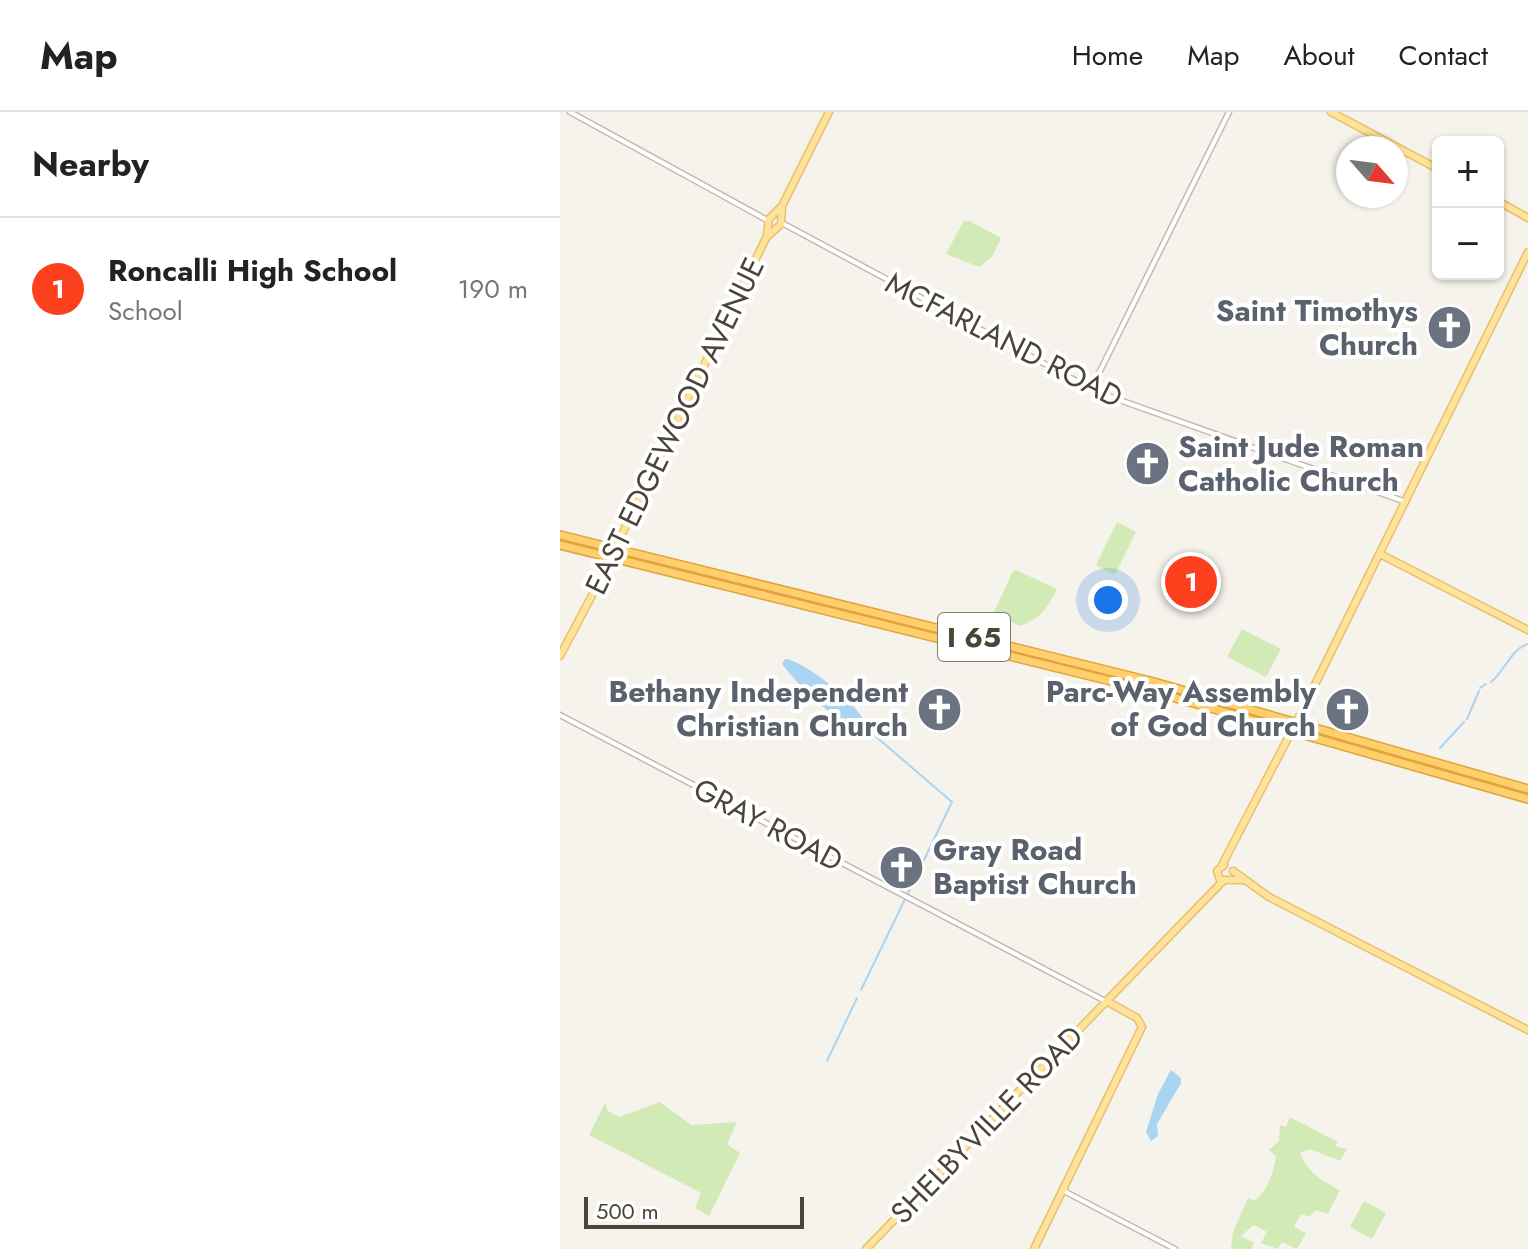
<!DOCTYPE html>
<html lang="en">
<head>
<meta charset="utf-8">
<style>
	body { margin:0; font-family:Jost,sans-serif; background:#f2f2f2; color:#222 }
	.controls { position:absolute; right:24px; top:24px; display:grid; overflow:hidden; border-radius:12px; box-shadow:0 2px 6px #0004 }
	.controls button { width:72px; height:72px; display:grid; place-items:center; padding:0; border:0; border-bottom:2px solid #e0e0e0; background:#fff; color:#222; font:40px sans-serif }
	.compass { position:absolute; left:776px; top:24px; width:72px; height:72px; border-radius:50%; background:#fff; box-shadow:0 2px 6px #0004; rotate:118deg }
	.scale { position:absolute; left:24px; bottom:20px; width:220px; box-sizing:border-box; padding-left:8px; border:4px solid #4b4439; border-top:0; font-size:22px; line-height:28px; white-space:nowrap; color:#4b4439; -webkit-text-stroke:6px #fff; paint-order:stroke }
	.you { position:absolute; left:548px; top:488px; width:28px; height:28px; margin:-20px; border:6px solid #fff; border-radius:50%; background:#1a73e8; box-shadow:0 0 0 12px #1a73e833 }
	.badge { display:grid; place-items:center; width:52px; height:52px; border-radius:50%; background:#fc3f1d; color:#fff; font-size:26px; font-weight:700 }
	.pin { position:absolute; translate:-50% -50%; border:4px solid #fff; box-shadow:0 2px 8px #0006 }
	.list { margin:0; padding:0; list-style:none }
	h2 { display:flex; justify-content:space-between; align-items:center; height:104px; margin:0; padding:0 32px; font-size:34px }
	h2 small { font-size:26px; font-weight:400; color:#767676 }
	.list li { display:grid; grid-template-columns:52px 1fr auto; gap:24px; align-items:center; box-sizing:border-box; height:144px; padding:0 32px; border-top:2px solid #e0e0e0 }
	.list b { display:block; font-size:30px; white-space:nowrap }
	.list p { margin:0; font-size:26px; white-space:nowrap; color:#767676 }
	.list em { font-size:26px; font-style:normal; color:#767676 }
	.map { position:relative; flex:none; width:968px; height:1137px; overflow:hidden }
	header { display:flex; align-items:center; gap:48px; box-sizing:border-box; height:112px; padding:0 40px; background:#fff; border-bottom:2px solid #e0e0e0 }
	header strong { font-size:38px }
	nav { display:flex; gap:44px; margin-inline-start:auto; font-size:28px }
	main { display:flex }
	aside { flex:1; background:#fff }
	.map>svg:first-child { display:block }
	.green { fill:#d2eab5 }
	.water { fill:#a9d4f2 }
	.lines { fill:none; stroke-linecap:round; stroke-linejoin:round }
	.stream { stroke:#a9d4f2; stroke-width:2 }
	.minor-casing { stroke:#c2bbae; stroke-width:7 }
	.major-casing { stroke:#e6c16a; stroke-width:9 }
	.highway-casing { stroke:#e0a43c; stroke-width:10 }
	.minor { stroke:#fff; stroke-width:4 }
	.major { stroke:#ffe39c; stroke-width:6 }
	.highway { stroke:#ffcf6e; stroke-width:7 }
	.major-bridge-casing { stroke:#e6c16a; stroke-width:9; stroke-linecap:butt }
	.major-bridge { stroke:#ffe39c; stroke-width:6 }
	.labels { text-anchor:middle; stroke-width:8; stroke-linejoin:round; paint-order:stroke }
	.shield { fill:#fff; stroke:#817c74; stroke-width:2 }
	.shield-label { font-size:28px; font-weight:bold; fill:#4b4439 }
	.worship-label { font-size:30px; font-weight:bold; fill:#5b616d; stroke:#fff; text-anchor:end }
	.street-label { font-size:30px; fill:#4b4439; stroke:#fff }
</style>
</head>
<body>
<header>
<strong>Map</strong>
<nav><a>Home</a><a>Map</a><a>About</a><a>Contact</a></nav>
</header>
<main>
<aside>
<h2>Nearby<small></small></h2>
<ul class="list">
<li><span class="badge">1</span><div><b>Roncalli High School</b><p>School</p></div><em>190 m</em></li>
</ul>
</aside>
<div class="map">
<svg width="968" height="1137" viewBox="0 0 968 1137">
	<rect width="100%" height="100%" fill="#f6f3ec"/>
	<path class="green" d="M409 109 441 126 432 145 419 155 386 142 403 110Z
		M557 410 576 420 555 463 536 453Z
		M456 458 497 477C487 496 481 507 459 514L434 500 453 459Z
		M682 517 721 537 706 565 667 545Z
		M100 990 131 1013 177 1010 167 1032 180 1041 149 1104 135 1096 141 1081 29 1023 45 991 48 999 59 1005Z
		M730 1005 778 1030 775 1034 787 1037 780 1049 750 1037 740 1041C749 1062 761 1068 780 1078L768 1102 755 1098 750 1105 741 1102 734 1115 746 1121 737 1137 722 1130 718 1137 701 1131 707 1120 694 1113 681 1124 694 1131 691 1137H671L673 1120 688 1086 694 1089C707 1081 714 1059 716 1044L709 1038 719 1029 720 1013 726 1015Z
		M804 1089 826 1101 812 1127 790 1115Z"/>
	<path class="water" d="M225 547C244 548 307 598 307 617L296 622C270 601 241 578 222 552Z
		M611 958 621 966V971L597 1012 598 1024 591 1029 586 1020 598 982Z"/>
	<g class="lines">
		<path class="stream" d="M931 570C945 559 951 537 968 532
			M920 576 926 572
			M907 607 919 579
			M880 636 904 610
			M301 878 392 690 307 617
			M267 949 297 886"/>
		<defs>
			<path id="minor" d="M10 0 207 108
				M222 111 537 280 846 390
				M531 277 669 0
				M0 603 547 890
				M504 1079 615 1137"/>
			<path id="major" d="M771 0 878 57
				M938 89 968 106
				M207 122 209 107 222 94 269 0
				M60 426 206 126 221 112 222 94
				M820 442 968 518
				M0 544 47 455
				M741 601 968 140
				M662 753 728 626
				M664 753 657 759 660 768H683
				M673 759 709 785 968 918
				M306 1137 663 769
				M474 1137 582 915 577 906 548 890"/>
			<path id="highway" d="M0 423 594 570 968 677
				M0 433 591 579 968 687"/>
		</defs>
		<use href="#minor" class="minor-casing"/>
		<use href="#major" class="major-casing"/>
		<use href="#highway" class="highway-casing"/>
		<use href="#minor" class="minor"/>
		<use href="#major" class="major"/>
		<use href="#highway" class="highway"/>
		<defs>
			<path id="major-bridge" d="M47 455 60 426
				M728 626 741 601"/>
		</defs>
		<use href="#major-bridge" class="major-bridge-casing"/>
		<use href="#major-bridge" class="major-bridge"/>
	</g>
	<defs>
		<symbol id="church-disc" viewBox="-11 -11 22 22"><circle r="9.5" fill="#6b7280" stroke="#fff"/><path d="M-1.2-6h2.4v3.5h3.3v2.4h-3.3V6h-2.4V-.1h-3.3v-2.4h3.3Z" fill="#fff"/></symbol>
	</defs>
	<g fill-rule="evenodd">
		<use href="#church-disc" x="864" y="190" width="51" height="51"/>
		<use href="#church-disc" x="562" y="326" width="51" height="51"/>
		<use href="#church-disc" x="354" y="572" width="51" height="51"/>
		<use href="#church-disc" x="762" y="572" width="51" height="51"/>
		<use href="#church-disc" x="316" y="730" width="51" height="51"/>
	</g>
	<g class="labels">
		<rect class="shield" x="378" y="501" width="72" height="48" rx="6"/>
		<g class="shield-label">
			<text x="414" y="535">I 65</text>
		</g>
		<g class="worship-label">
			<text x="858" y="209">Saint Timothys<tspan x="858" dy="34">Church</tspan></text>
			<text x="618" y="345" text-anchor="start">Saint Jude Roman<tspan x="618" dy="34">Catholic Church</tspan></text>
			<text x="348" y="590">Bethany Independent<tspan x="348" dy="34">Christian Church</tspan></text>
			<text x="756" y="590">Parc-Way Assembly<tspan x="756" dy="34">of God Church</tspan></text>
			<text x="373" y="748" text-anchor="start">Gray Road<tspan x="373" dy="34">Baptist Church</tspan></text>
		</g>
		<g class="street-label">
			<text transform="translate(444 228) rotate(27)" y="10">MCFARLAND ROAD</text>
			<text transform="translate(115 314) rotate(-64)" y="10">EAST EDGEWOOD AVENUE</text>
			<text transform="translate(208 713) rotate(28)" y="10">GRAY ROAD</text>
			<text transform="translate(427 1013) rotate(-46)" y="10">SHELBYVILLE ROAD</text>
		</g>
	</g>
</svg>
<div class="controls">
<button>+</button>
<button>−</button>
</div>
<svg class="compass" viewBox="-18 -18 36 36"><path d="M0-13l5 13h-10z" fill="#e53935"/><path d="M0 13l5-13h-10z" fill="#767676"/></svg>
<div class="scale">500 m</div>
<div class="you"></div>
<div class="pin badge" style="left:631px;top:470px">1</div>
</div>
</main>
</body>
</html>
